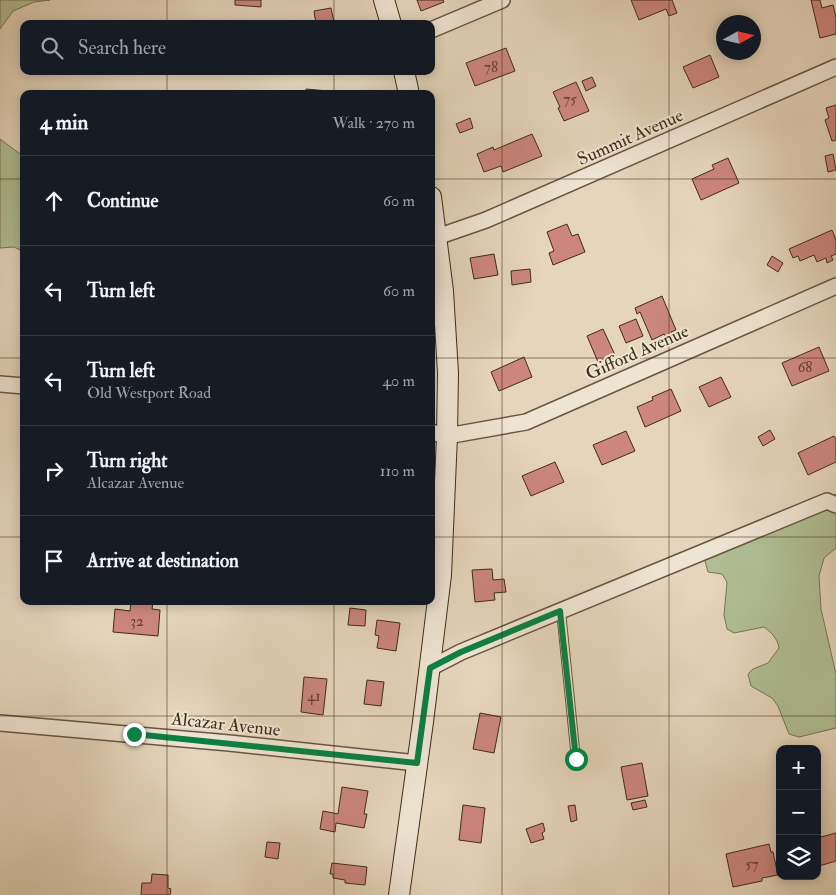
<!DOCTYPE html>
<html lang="en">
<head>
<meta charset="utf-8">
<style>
	body { margin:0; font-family:"IM FELL Double Pica",serif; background:#242831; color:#f1f3f6 }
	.controls { position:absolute; right:15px; bottom:15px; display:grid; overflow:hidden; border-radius:10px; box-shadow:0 2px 12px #0003 }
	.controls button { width:45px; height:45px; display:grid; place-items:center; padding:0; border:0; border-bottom:1px solid #363941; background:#171b24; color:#f1f3f6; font:25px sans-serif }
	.compass { position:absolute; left:716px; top:15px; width:45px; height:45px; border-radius:50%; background:#171b24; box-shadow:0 2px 12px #0003; rotate:82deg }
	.stop { position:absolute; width:15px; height:15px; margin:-11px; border:4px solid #0b8043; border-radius:50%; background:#fff }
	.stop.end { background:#0b8043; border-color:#fff; box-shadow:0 1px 5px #0008 }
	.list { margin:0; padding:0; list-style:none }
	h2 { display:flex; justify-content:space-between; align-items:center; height:65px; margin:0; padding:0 20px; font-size:21px }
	h2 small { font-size:16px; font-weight:400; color:#9ea1a6 }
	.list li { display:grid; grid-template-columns:32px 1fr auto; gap:15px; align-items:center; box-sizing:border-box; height:90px; padding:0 20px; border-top:1px solid #363941 }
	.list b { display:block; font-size:19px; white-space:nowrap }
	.list p { margin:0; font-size:16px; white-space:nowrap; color:#9ea1a6 }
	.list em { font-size:16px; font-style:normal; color:#9ea1a6 }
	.icon { flex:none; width:28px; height:28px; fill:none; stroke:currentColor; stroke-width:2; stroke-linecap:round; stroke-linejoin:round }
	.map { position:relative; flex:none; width:836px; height:895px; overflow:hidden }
	.search { position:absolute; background:#171b24; box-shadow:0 2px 12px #0003; left:20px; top:20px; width:415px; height:55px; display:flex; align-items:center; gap:12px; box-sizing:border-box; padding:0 18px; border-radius:10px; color:#9ea1a6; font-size:19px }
	.panel { position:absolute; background:#171b24; box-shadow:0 2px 12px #0003; left:20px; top:90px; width:415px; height:515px; border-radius:10px }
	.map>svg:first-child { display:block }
	.green { fill:#b0be93; stroke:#787554 }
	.building { fill:#cc867d; stroke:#3f2c16 }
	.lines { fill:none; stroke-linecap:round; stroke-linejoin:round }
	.lane-casing { stroke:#68563f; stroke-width:10 }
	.street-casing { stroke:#68563f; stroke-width:18 }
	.secondary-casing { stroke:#3f2c16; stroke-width:22 }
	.lane { stroke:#eee4d3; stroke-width:8 }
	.street { stroke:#eee4d3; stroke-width:15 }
	.secondary { stroke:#eee4d3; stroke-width:20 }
	.route { stroke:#0b8043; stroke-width:6 }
	.grid { fill:none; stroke:#3f2c16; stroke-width:1; stroke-opacity:0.55 }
	.labels { text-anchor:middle; stroke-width:4; stroke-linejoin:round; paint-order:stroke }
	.number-label { font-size:15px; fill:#624230 }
	.street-label { font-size:18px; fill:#3f2c16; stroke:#eee4d3 }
</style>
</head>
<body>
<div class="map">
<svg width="836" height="895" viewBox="0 0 836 895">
	<rect width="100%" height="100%" fill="#e5d5bb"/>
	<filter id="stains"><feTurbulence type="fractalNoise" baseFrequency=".004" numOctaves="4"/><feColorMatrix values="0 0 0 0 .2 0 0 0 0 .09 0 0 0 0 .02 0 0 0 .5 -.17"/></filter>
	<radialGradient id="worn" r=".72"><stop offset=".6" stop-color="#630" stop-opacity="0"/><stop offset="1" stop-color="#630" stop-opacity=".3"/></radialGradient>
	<path class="green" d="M0 0H50L34 2 13 11 0 29Z
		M0 139 24 157V261L20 250 14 247 0 248Z
		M836 494V548L824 558 819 576 821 609 836 674V728L799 737 789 734 778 706 772 698 751 686 748 674 753 669 768 663 779 648C778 639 771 632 764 627L734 633 727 629 724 615 727 582 722 574 708 572 705 561 731 537 761 520Z"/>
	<path class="building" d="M235 0H261V7L235 5Z
		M417 0H443L444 2 421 11Z
		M631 0H672L677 13 669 16 666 9 639 20Z
		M811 0H820L822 8 833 5 836 17V34L820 38Z
		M331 8 334 22 316 24 314 11Z
		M506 48 515 71 475 86 466 63Z
		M710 55 719 77 693 88 683 67Z
		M592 77 596 86 586 91 582 81Z
		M576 82 589 111 564 121 558 108 560 107 553 92Z
		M306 89 339 92V94H305Z
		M836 105V140L832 141 825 120 829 118 826 108Z
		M470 118 473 128 460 133 456 124Z
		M532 134 542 156 503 172 501 166 484 172 477 154 493 147 494 150Z
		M833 154 836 170 828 172 825 156Z
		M728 158 739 183 701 200 692 179 714 169 712 165Z
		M567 224 572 236 578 234 585 252 553 265 549 253 554 251 547 232Z
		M832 230 836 240V254L831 256 833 260 827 263 826 258 817 262 814 255 800 261 798 256 793 258 789 249Z
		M494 254 498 275 474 279 470 258Z
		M772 256 783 263 778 272 767 265Z
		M530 269 531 282 512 285 511 271Z
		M662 296 676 330 671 332 673 335 666 338 664 334 652 340 640 312 637 314 635 308Z
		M636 319 643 336 626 343 619 326Z
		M603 329 615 355 598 362 587 336Z
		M819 347 829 371 792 386 782 363Z
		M524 357 532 377 499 391 491 372Z
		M721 377 731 397 709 407 699 387Z
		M671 389 681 411 645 427 637 407 653 400 652 397Z
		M770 430 775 439 763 446 758 437Z
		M626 431 635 451 602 465 593 445Z
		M834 436 836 439V462L808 475 798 453Z
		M555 462 564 482 531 496 522 476Z
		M492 569 493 580 504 579 506 592 494 593 495 600 475 602 472 570Z
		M131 601H153L152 609 160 610 158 636 113 632 115 609 130 611Z
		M350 608 366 610 365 626 348 625Z
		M377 620 400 623 396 651 377 648 379 636 375 635Z
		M304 677 327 679 323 715 301 712Z
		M367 680 384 682 381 706 364 704Z
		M480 713 501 717 494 753 473 749Z
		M642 763 648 796 627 800 621 767Z
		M342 787 368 791 364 814H367L364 828 336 823 335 832 320 829 323 811 338 814Z
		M645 800 647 807 633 810 631 803Z
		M463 805 485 808 481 843 459 840Z
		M575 805 577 820 571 822 568 806Z
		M543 823 545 831 542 833 544 839 531 843 526 829Z
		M836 833V861L819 866 817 863V838Z
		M267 842 280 843 278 859 265 857Z
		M769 844 771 852H773L778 875 762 878V881L733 887 726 854Z
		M332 863 367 867 365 885 345 883V880L333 878V874H330Z
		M152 874 168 875V888L171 889 170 895H141L142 883H151Z"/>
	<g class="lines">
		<defs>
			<path id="lane" d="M561 611 576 759"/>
			<path id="street" d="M431 30 502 0
				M437 237 486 220 836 67
				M0 384 24 386
				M431 432 447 436 526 422 836 286
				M430 668 461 652 827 501 836 505
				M0 723 229 743 417 763"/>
			<path id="secondary" d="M384 0 391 24
				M404 71 409 94
				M399 895 423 722 441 575 447 436 448 373 443 291 431 197"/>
		</defs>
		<use href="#lane" class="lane-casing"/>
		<use href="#street" class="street-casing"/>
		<use href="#secondary" class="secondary-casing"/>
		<use href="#lane" class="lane"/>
		<use href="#street" class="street"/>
		<use href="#secondary" class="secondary"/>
	</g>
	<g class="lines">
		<path class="route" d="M134 734 417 763 430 668 461 652 560 611 576 759"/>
	</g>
	<path class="grid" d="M167 0V24M334 0V24M502 0V895M669 0V895M167 71V94M334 71V94M0 179H24M431 179H836M0 358H24M431 358H836M0 537H24M431 537H836M167 601V895M334 601V895M0 716H836"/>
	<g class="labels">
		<g class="number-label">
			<text x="491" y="72">78</text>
			<text x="570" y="104">75</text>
			<text x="805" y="372">68</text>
			<text x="137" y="626">32</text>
			<text x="314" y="701">41</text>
			<text x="752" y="869">57</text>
		</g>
		<g class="street-label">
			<text transform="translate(630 137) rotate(-24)" y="6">Summit Avenue</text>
			<text transform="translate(637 352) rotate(-24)" y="6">Gifford Avenue</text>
			<text transform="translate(226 724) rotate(6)" y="6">Alcazar Avenue</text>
		</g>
	</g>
	<rect width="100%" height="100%" filter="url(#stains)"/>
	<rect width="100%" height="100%" fill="url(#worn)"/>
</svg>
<div class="controls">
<button>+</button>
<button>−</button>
<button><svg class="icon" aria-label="layers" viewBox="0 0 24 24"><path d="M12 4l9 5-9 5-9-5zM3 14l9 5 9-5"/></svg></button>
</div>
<svg class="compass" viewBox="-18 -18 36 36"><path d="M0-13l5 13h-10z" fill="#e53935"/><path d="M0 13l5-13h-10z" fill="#9ea1a6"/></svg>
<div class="stop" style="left:576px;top:759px"></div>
<div class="stop end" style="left:134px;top:734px"></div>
<div class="search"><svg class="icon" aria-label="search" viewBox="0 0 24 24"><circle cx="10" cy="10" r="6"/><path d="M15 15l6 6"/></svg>Search here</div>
<section class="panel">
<h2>4 min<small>Walk · 270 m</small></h2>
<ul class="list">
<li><svg class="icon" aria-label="ahead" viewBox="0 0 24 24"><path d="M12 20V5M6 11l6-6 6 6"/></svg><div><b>Continue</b></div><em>60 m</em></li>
<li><svg class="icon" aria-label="left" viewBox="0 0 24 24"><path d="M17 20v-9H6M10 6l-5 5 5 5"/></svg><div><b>Turn left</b></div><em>60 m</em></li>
<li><svg class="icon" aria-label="left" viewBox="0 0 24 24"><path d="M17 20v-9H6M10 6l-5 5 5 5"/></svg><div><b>Turn left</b><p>Old Westport Road</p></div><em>40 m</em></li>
<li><svg class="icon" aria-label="right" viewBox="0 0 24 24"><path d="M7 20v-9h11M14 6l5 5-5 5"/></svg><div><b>Turn right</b><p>Alcazar Avenue</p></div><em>110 m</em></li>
<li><svg class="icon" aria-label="arrive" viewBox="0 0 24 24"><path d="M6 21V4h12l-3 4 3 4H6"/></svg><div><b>Arrive at destination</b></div></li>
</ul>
</section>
</div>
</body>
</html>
